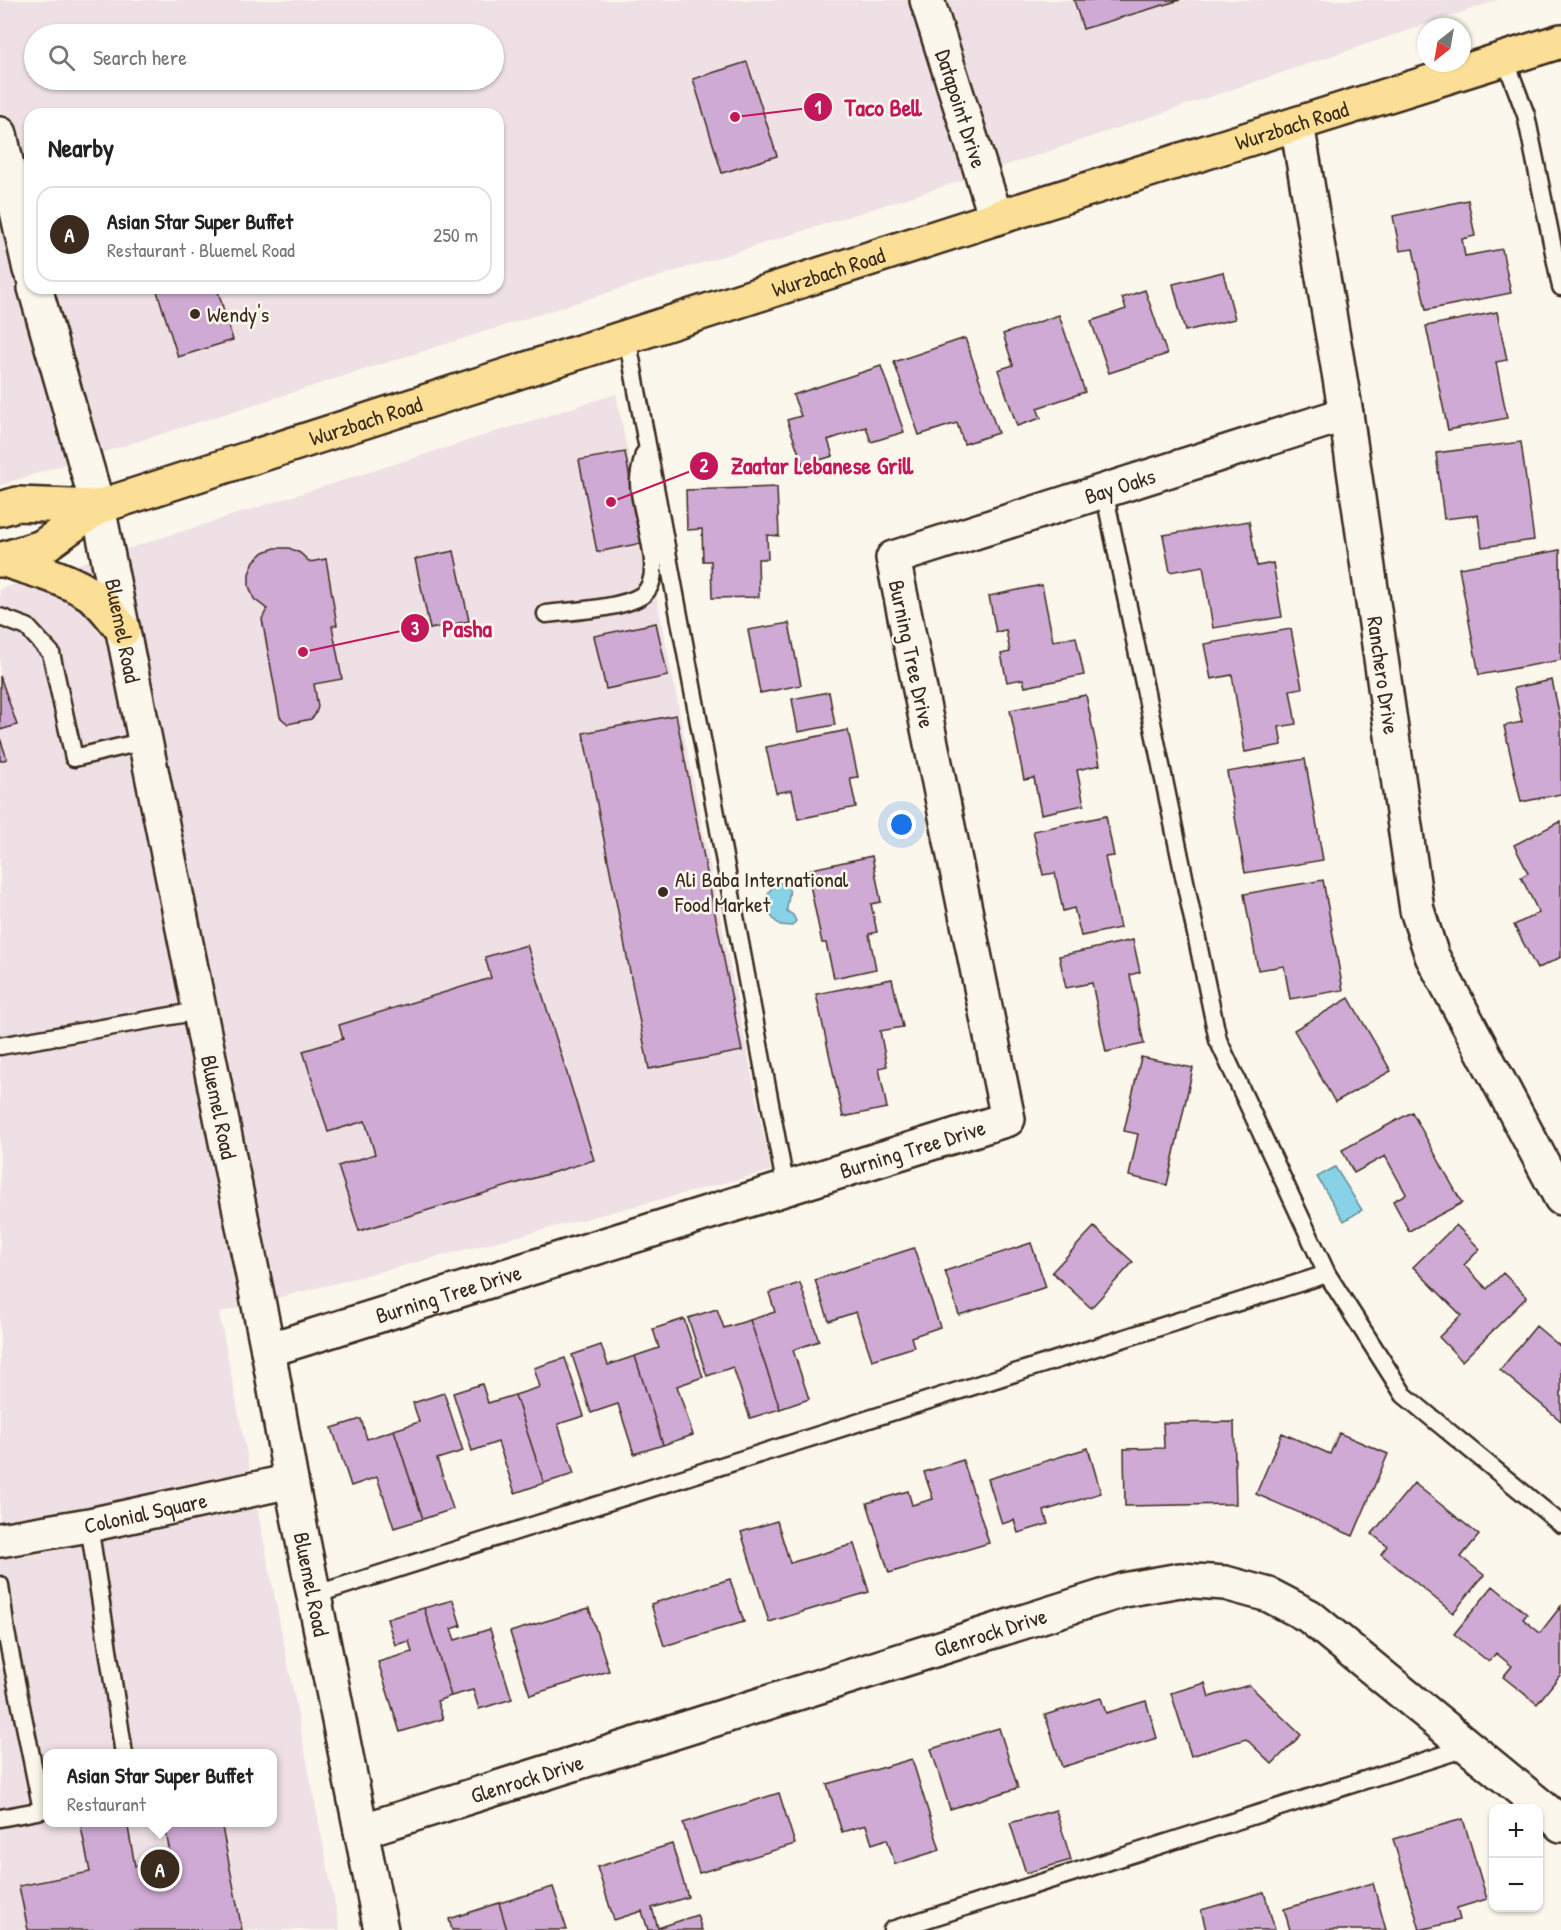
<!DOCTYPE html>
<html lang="en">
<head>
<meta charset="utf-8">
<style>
	body { margin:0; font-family:"Patrick Hand",sans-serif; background:#f2f2f2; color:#222 }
	.controls { position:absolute; right:18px; bottom:18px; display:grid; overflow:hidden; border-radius:12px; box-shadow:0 2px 4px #0004 }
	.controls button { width:54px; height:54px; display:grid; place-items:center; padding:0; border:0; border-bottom:2px solid #e0e0e0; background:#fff; color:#222; font:30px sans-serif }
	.compass { position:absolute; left:1417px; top:18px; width:54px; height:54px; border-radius:50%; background:#fff; box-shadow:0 2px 4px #0004; rotate:211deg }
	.you { position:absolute; left:902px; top:825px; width:21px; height:21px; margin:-15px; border:4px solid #fff; border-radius:50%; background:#1a73e8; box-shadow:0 0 0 9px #1a73e833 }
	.badge { display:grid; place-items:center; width:39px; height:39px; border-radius:50%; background:#3b2a1e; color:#fff; font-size:20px; font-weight:700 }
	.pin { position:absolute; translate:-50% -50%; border:3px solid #fff; box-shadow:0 2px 6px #0006 }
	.popup { position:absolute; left:43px; top:1749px; width:234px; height:78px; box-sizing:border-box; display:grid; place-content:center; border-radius:12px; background:#fff; filter:drop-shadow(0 2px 4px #0005); font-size:20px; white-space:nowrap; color:#767676 }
	.popup b { font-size:22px; color:#222 }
	.popup::after { content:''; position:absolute; left:50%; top:100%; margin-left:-12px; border:12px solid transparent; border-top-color:#fff }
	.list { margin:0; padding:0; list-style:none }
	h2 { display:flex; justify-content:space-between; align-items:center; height:78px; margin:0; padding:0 24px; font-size:26px }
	h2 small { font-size:20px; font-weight:400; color:#767676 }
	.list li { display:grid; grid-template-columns:39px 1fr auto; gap:18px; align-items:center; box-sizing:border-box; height:96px; margin:0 12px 12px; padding:0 12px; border:2px solid #e0e0e0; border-radius:18px }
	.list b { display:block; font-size:22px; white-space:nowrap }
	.list p { margin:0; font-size:20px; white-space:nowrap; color:#767676 }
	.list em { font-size:20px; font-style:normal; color:#767676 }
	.icon { flex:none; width:33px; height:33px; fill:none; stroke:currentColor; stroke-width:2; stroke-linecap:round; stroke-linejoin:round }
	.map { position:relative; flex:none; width:1561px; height:1930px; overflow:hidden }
	.search { position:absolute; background:#fff; box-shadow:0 2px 4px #0004; left:24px; top:24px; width:480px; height:66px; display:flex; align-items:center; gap:15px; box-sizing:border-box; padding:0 21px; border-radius:33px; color:#767676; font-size:22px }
	.panel { position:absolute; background:#fff; box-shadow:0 2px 4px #0004; left:24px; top:108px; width:480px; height:186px; border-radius:18px }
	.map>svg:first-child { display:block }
	.built { fill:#eee0e5; fill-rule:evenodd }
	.water { fill:#87d2e7; stroke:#698f97; stroke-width:1.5 }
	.building { fill:#ceaad4; stroke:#3b2a1e; stroke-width:1.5 }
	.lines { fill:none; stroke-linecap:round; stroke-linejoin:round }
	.lane-casing { stroke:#3b2a1e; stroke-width:21 }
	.street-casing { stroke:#3b2a1e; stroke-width:38 }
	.primary-casing { stroke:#3b2a1e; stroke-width:38 }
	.lane { stroke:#fbf7ec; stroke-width:16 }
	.street { stroke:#fbf7ec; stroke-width:33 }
	.primary { stroke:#fbdf96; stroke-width:33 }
	.poi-dot { fill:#3b2a1e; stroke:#fbf7ec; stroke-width:2 }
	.labels { text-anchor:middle; stroke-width:5; stroke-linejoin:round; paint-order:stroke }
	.street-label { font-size:22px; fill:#3b2a1e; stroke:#fbf7ec }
	.poi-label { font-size:22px; fill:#3b2a1e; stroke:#fbf7ec; text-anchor:start }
	.leader { fill:none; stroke:#c2185b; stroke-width:2 }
	.callout-dot { fill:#c2185b; stroke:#fbf7ec; stroke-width:2 }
	.mark-label { font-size:18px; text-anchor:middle; font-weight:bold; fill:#fff }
	.callout-label { font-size:24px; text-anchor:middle; font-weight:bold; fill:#c2185b; stroke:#fbf7ec; stroke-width:5; stroke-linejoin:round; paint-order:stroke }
</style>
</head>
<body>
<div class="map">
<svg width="1561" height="1930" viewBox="0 0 1561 1930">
	<rect width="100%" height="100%" fill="#fbf7ec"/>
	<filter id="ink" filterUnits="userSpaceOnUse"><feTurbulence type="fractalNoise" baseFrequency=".0167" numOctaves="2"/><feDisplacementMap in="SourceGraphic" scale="12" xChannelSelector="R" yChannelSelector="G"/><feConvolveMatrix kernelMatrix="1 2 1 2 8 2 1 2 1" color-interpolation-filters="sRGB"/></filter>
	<g filter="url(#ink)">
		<path class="built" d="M0 0H1498L948 185 0 485ZM34 34H494V80H34ZM30 114H498V288H30Z
			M616 394 771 1171 219 1313 340 1930H0V589ZM48 1754H272V1822H48Z"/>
		<path class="water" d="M777 882C798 887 786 897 787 911L793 915 796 921 792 926 780 925C764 913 761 896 777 882Z
			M1335 1167 1362 1210 1344 1221 1317 1177Z"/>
		<path class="building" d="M1074 0H1180L1083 29Z
			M747 62 777 156 722 173 693 79Z
			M1468 200 1475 236 1462 239 1465 256 1502 249 1511 293 1426 310 1413 249 1400 251 1393 216Z
			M1223 272 1235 319 1185 331 1173 284Z
			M156 288H217L233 340 178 357Z
			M1145 290 1167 354 1109 373 1091 321 1126 309 1122 298Z
			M1497 312 1507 360 1496 362 1507 418 1448 430 1426 326Z
			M1059 315 1085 392 1037 408 1041 418 1017 426 998 370 1013 365 1003 334Z
			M965 338 998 433 964 444 957 423 919 435 894 362Z
			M881 366 904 432 871 442 866 427 828 440 833 456 803 465 787 420 801 416 793 395Z
			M1521 442 1534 540 1482 547 1478 515 1444 519 1436 453Z
			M625 452 642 543 597 552 579 460Z
			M777 487 779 536 767 535 768 559H758L759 597 712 598 711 561H703L702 529 687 530 686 490Z
			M1249 521 1257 566 1273 563 1282 617 1213 628 1203 566 1170 572 1163 535Z
			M275 548H289L300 553 310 562 326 559 337 625 332 626 342 679 314 684 318 707 315 715 311 719 288 724 280 717 262 619 267 609 254 599 249 586V574L254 561 264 552Z
			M1560 550 1561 660 1479 675 1459 568Z
			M454 551 469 621 430 629 415 559Z
			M1042 585 1053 641 1076 637 1084 675 1025 687 1023 679 1007 682 1001 654 1010 652 1006 630 996 632 989 596Z
			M656 623 668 676 606 689 594 636Z
			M789 623 801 685 760 693 748 630Z
			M1291 629 1302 688 1290 690 1296 724 1279 727 1282 745 1245 752 1232 675 1211 679 1204 644Z
			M0 676 17 725 0 730Z
			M1552 680 1561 722V794L1521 802 1504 726 1522 722 1514 688Z
			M829 692 835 725 798 732 792 699Z
			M1086 695 1100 765 1077 770 1084 805 1041 814 1034 778 1024 780 1010 710Z
			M676 715 742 1051 649 1069 583 733Z
			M848 730 858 777 850 778 856 807 798 819 792 790 776 793 766 747Z
			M0 738 7 759 0 761Z
			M1305 759 1323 860 1245 873 1227 772Z
			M1106 816 1114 856 1105 857 1120 928 1081 936 1074 908 1063 911 1055 873 1043 875 1033 831Z
			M1561 821V957L1537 969 1514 925 1539 913 1521 877 1528 873 1514 845Z
			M872 856 881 902 871 904 877 932 869 934 876 969 834 978 826 943H822L807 870Z
			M1323 880 1343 990 1290 999 1284 966 1258 970 1244 894Z
			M1133 940 1140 972 1130 975 1144 1044 1106 1052 1092 983 1066 988 1059 956Z
			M527 945 594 1160 359 1231 338 1166 375 1154 365 1121 328 1132 303 1051 343 1039 339 1025 491 978 485 957Z
			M892 979 903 1027 880 1031 887 1066 879 1068 887 1108 843 1117 816 994Z
			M1349 998 1391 1071 1335 1102 1294 1030Z
			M1141 1057 1193 1068 1167 1185 1129 1176 1138 1134 1124 1131Z
			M1412 1112 1462 1203 1409 1231 1393 1201 1406 1194 1385 1156 1354 1173 1342 1150Z
			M1456 1225 1480 1249 1464 1265 1487 1289 1503 1273 1527 1297 1462 1361 1439 1337 1461 1315 1413 1267Z
			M1094 1227 1133 1262 1091 1308 1052 1272Z
			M1031 1243 1046 1287 959 1315 945 1271Z
			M914 1248 940 1327 911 1337 914 1347 872 1360 856 1312 829 1321 815 1280Z
			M800 1283 819 1341 793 1350 809 1399 780 1409 750 1320 775 1312 769 1293Z
			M717 1309 724 1328 750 1320 780 1409 750 1418 733 1367 707 1376 688 1318Z
			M684 1319 703 1377 677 1386 693 1435 663 1445 635 1356 659 1348 653 1329Z
			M1536 1326 1561 1347V1421L1500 1370Z
			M601 1345 608 1365 635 1356 663 1445 634 1454 618 1404 591 1413 572 1355Z
			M565 1358 584 1416 558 1424 574 1474 544 1483 515 1395 540 1387 534 1368Z
			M482 1384 488 1403 515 1395 544 1483 515 1493 498 1442 472 1451 453 1393Z
			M444 1393 463 1451 437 1459 453 1509 423 1519 394 1430 419 1422 413 1403Z
			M361 1419 367 1439 394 1430 423 1519 394 1528 377 1477 351 1486 332 1428Z
			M1234 1422 1236 1504 1125 1506 1124 1449 1164 1448 1163 1423Z
			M1282 1433 1330 1454 1339 1433 1388 1454 1353 1536 1256 1494Z
			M1088 1448 1101 1493 1044 1511 1048 1524 1018 1533 1014 1520 1002 1524 988 1479Z
			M963 1460 989 1543 889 1573 867 1503 908 1491 912 1505 933 1499 924 1472Z
			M1414 1483 1479 1535 1461 1557 1484 1575 1453 1613 1381 1554 1387 1546 1372 1534Z
			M777 1521 790 1563 854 1544 869 1592 769 1622 741 1532Z
			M730 1579 744 1622 664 1646 651 1604Z
			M1493 1586 1527 1614 1523 1619 1540 1633 1561 1606V1674L1537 1704 1503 1677 1512 1666 1496 1653 1489 1662 1454 1634Z
			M453 1600 461 1626 451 1629 455 1640 490 1629 512 1699 479 1709 473 1690 451 1696 424 1608Z
			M424 1608 451 1696 437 1701 443 1719 400 1732 378 1662 412 1652 409 1641 395 1645 387 1619Z
			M589 1608 609 1671 530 1695 510 1632Z
			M1205 1683 1209 1697 1249 1685 1301 1735 1272 1764 1246 1739 1191 1756 1171 1693Z
			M1101 1698 1106 1713 1146 1701 1157 1738 1062 1767 1045 1715Z
			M999 1728 1018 1788 950 1809 931 1749Z
			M912 1759 940 1850 895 1864 887 1839 872 1844 866 1825 842 1832 827 1784Z
			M779 1793 795 1844 699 1873 683 1823Z
			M1056 1810 1071 1860 1026 1873 1010 1823Z
			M1463 1819 1487 1899 1457 1908 1460 1920 1420 1930 1393 1839Z
			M80 1822H127L135 1866 171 1858 164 1822H221L242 1930H28L19 1886 90 1872Z
			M672 1844 688 1897 652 1908 658 1928 697 1915 702 1930H648L642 1911 614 1920 597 1867Z
			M1373 1883 1386 1930H1290L1284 1909Z
			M553 1887 567 1930H507L499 1903Z
			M1264 1892 1275 1930H1206L1201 1910Z
			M499 1903 507 1930H452L449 1919Z"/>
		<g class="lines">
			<defs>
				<path id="lane" d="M1505 59 1526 115 1561 287
					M627 337 786 1189
					M1104 491 1218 1040 1327 1274 1404 1395 1561 1524
					M546 614C571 611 620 609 641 596 670 577 638 511 639 481 639 473 642 463 644 454
					M0 617 27 627 51 653 74 758 145 741
					M0 1046 199 1011
					M89 1525 124 1754
					M0 1585 6 1632 42 1810
					M314 1595 1327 1274
					M0 1818 48 1809
					M892 1930 1469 1747"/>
				<g id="street">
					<path id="s1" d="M927 0 996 218"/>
					<path id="s2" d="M1297 124 1346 414 1417 910 1432 956 1561 1198"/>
					<path d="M0 134 30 270"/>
					<path id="s3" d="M35 288 98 507 268 1350 291 1481 381 1930"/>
					<path id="s4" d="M268 1350 1008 1119 893 558 1346 414"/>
					<path id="s5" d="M0 1540 89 1525 291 1481"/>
					<path id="s6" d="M361 1831 1124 1590 1180 1580 1225 1583 1269 1595 1309 1616 1554 1817 1561 1825"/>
				</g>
				<g id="primary">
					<path d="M0 509 17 504 98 507"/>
					<path d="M2 559C30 569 61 576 87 592 102 601 112 617 123 630"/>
					<path id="s7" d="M0 560 42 547 98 507 996 218 1561 41"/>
				</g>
			</defs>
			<use href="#lane" class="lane-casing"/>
			<use href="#street" class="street-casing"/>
			<use href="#primary" class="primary-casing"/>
			<use href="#lane" class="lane"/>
			<use href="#street" class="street"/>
			<use href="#primary" class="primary"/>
		</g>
	</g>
	<g class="poi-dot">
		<circle cx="195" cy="314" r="6"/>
		<circle cx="663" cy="892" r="6"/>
	</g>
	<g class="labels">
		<g class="street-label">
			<text dy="8" stroke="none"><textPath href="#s1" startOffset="114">Datapoint Drive</textPath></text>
			<text dy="8" stroke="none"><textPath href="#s7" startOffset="1366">Wurzbach Road</textPath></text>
			<text dy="8" stroke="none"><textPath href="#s7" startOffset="880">Wurzbach Road</textPath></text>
			<text dy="8" stroke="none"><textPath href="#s7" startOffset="394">Wurzbach Road</textPath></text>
			<text dy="8" stroke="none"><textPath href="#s4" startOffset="1586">Bay Oaks</textPath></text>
			<text dy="8" stroke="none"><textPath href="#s3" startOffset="354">Bluemel Road</textPath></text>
			<text transform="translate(912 654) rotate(78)" y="8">Burning Tree Drive</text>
			<text dy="8" stroke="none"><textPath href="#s2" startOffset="558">Ranchero Drive</textPath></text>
			<text dy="8" stroke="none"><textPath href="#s3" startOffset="840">Bluemel Road</textPath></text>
			<text dy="8" stroke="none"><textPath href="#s4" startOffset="675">Burning Tree Drive</textPath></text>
			<text dy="8" stroke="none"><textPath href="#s4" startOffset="189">Burning Tree Drive</textPath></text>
			<text dy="8" stroke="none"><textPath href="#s5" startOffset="148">Colonial Square</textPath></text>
			<text dy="8" stroke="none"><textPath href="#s3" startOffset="1326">Bluemel Road</textPath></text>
			<text dy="8" stroke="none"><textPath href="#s6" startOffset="660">Glenrock Drive</textPath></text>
			<text dy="8" stroke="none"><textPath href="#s6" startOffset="174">Glenrock Drive</textPath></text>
		</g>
		<g class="poi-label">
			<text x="207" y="322">Wendy's</text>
			<text x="675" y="887">Ali Baba International<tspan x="675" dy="25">Food Market</tspan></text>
		</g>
	</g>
	<path class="leader" d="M735 117L818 107M611 502L704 466M303 652L415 628"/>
	<g class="callout-dot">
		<circle cx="735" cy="117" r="6"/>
		<circle cx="611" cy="502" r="6"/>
		<circle cx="303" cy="652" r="6"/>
		<circle cx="818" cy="107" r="15"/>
		<circle cx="704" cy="466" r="15"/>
		<circle cx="415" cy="628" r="15"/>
	</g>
	<g class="mark-label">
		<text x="818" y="114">1</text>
		<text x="704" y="472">2</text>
		<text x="415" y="635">3</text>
	</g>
	<g class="callout-label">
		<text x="883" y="116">Taco Bell</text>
		<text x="822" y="474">Zaatar Lebanese Grill</text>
		<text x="467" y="637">Pasha</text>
	</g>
</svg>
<div class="controls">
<button>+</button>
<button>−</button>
</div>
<svg class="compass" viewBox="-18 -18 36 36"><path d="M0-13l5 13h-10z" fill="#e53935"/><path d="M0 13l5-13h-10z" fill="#767676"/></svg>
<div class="you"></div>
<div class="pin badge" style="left:160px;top:1869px">A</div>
<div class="popup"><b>Asian Star Super Buffet</b>Restaurant</div>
<div class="search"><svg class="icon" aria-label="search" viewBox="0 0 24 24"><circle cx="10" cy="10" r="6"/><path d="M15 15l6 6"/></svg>Search here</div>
<section class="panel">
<h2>Nearby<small></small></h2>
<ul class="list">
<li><span class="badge">A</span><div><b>Asian Star Super Buffet</b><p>Restaurant · Bluemel Road</p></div><em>250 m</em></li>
</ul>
</section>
</div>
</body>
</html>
